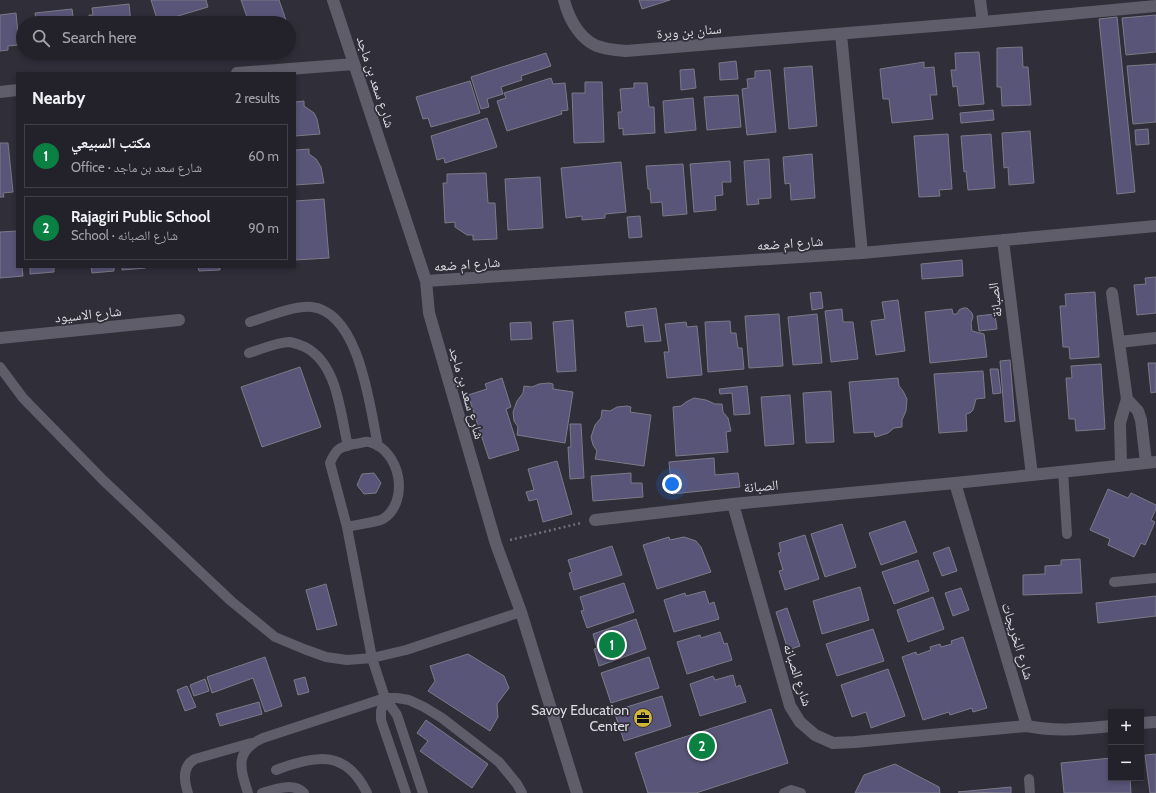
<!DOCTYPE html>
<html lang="en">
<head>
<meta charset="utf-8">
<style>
	body { margin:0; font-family:Cabin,"Noto Naskh Arabic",sans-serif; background:#2f2f37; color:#f1f3f6 }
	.controls { position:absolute; right:12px; bottom:12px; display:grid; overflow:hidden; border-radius:0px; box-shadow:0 2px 6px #0003 }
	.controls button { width:36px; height:36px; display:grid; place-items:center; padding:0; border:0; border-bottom:1px solid #403f47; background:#23222b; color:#f1f3f6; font:20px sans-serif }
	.you { position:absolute; left:672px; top:484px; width:14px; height:14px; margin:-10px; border:3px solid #fff; border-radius:50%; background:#1a73e8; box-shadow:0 0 0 6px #1a73e833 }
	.badge { display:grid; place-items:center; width:26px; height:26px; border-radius:50%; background:#0b8043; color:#fff; font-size:13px; font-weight:700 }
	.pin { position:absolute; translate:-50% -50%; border:2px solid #fff; box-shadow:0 1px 4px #0006 }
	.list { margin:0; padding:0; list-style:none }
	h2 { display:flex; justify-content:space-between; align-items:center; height:52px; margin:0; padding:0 16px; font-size:17px }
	h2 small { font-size:13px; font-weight:400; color:#a3a4a9 }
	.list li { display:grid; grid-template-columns:26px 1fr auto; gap:12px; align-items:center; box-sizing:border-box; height:64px; margin:0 8px 8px; padding:0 8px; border:1px solid #403f47; border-radius:0px }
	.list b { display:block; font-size:15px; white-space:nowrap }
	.list p { margin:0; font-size:13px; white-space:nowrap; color:#a3a4a9 }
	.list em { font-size:13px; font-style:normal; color:#a3a4a9 }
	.icon { flex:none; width:22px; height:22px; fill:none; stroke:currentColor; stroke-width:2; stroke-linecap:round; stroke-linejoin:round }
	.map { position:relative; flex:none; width:1156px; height:793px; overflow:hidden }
	.search { position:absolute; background:#23222b; box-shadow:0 2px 6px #0003; left:16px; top:16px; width:280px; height:44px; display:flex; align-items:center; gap:10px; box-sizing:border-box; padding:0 14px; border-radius:22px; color:#a3a4a9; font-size:15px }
	.panel { position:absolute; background:#23222b; box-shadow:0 2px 6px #0003; left:16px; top:72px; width:280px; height:196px; border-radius:0px }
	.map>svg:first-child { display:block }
	.building { fill:#595578; stroke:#7b7a87 }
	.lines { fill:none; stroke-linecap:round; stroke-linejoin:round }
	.path { stroke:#707079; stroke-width:2.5; stroke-dasharray:2 3; stroke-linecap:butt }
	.service { stroke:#5e5d69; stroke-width:10 }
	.minor { stroke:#5e5d69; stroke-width:12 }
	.labels { text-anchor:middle; stroke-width:3.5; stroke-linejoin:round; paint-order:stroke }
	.street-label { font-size:14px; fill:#dbdbe2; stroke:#2f2e39 }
	.poi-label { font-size:14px; fill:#dbdbe2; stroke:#2f2e39; text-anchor:end }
</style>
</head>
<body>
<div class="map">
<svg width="1156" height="793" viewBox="0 0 1156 793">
	<rect width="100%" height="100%" fill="#2f2e39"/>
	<path class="building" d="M151 0H206L208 7 158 22Z
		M241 0H279L287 23H239L248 20Z
		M639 0H670L642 9Z
		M129 4 131 23H90L89 15H93L92 8Z
		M72 9 74 23H32V20L36 19 35 13Z
		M16 13 19 45 8 46V50L0 51V15Z
		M1156 15V52L1126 55 1122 18Z
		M1117 17 1135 192 1117 194 1099 19Z
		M1022 47 1023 67H1028L1031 105 1002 106 1001 87H997V48Z
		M979 52 984 104 959 106 957 86 953 87 951 70H956L955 53Z
		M546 53 551 66 521 76 522 80 501 87 503 94 487 99 489 107 481 109 471 77Z
		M736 61 738 79 720 80 719 63Z
		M924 62V68L934 67 937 95H930L933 119 892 123 889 99H883L880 69Z
		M1156 64V122L1133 124 1127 66Z
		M812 66 817 126 789 129 784 68Z
		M694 69 696 88 681 90 680 70Z
		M770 70 776 132 747 135 742 89 748 88 747 79 755 78V71Z
		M551 78 553 84 565 83 568 110 561 111 562 114 507 131 497 101 506 98 504 93Z
		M470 81 480 113 431 127 428 118 423 119 416 97Z
		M585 82H602L604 142 574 143 572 93H585Z
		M634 83H647L649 107H654L655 133 623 135V128L619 129 618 112H622L620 89 634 88Z
		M738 95 741 127 707 130 704 97Z
		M693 98 696 130 665 133 663 101Z
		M304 101V106L314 113 317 119 320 134 295 136V102Z
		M993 110 994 120 961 123 960 113Z
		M487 118 497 147 445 163 444 158 437 160 431 136Z
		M1148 129 1149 144 1136 145 1135 130Z
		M1030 131 1034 183 1009 185 1008 167 1004 168 1002 133Z
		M948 134 952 189 939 190 940 196 919 197 914 136Z
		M991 134 995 188 968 190 966 171 964 172 961 136Z
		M0 143H8L13 192 3 193 4 197H0Z
		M295 148 296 150 309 149V154L316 159 321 167 324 183 295 185Z
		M812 154 815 198 791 200 790 183 785 184 783 157Z
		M769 159 771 198 758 199 759 204 747 205 744 161Z
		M730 161 731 182H722L723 195 715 196 716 210 694 212 690 164Z
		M621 162 626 212 605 214V218L582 220V216L566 218 561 168Z
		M683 164 687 214 663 216 662 202 651 203 650 189H648L646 166Z
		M486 173 488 203H495L497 239 473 240V235H467L455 227V222L445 223 443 183H447V174Z
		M540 177 543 228 508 230 505 179Z
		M324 199 329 258 295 260V201Z
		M640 216 642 237 629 238 627 217Z
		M17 231V267H22L23 276 0 278V232Z
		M962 260 963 276 922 279 921 264Z
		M30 267H54V272L30 274Z
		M91 267H114V271L92 273Z
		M122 267H146V268L122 270Z
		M198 267H220V270L199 271Z
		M1156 277V313L1137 315 1134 285 1146 284 1145 278Z
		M821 292 823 308 812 310 810 293Z
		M1095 292 1099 357 1070 359 1069 347H1063L1060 306H1066L1065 294Z
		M898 300 905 351 876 355 871 321 885 319 882 302Z
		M656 308 661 341 645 342 643 325 627 327 625 312Z
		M963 308H967L972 313 973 317 971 323 972 331 984 334 987 357 930 363 925 312 952 309 953 314H957L959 310Z
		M842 309 843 322H853L858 359 831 362 825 311Z
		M779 314 783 366 749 368 745 316Z
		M817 314 822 363 793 365 788 317Z
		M995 314 997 329 979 331 977 316Z
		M573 320 576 371 557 372 553 322Z
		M730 321 731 333H736L738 348H742L744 369 708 372 705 322Z
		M531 322 532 339 511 340 510 323Z
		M686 322 687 327 697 326 702 375 667 378 664 352H669L665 324Z
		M1010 360 1015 421 1005 422 1000 361Z
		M1148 363H1156V392L1151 393Z
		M1101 364 1105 429 1076 431 1075 419H1069L1066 378H1072L1071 366Z
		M300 367 321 427 262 447 241 387Z
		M990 369H998L1001 393 993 394Z
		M983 371 985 398 976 399 973 410 970 413 966 414 967 431 939 433 934 374Z
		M502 378 511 407 506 409 519 450 489 459 468 395 487 389 485 384Z
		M898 378 899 386 903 391 907 399 906 411 902 420V427L894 428 888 433 879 436 875 437 874 432 854 433 849 382Z
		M549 383 553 384V389L573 392 565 443 517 435 518 427 514 421 513 412 517 401 523 393 524 386 532 387 539 384Z
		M747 386 750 414 734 415 732 393 720 394 719 389Z
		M831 391 834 442 806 443 803 393Z
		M790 395 794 444 765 446 761 397Z
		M694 398 706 400 715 404H722L723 412 728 418 731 431 726 432 728 452 676 456 673 407 681 406 686 402Z
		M627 406 631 407 630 412 651 415 644 466 595 459 597 451 593 445 591 437 595 425 601 418 602 410 610 411 617 407Z
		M570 424H581L584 478 570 479 568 447H571Z
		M714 458 715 475 738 473 740 487 672 494 669 462Z
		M557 461 572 514 543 522 537 499 529 501 526 492 534 490 528 469Z
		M374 473 381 483 376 493 364 494 357 485 362 474Z
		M631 473V483H642L643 497 593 501 591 476Z
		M1108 489 1128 498 1131 493 1156 505V509L1151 520 1155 522 1145 545 1141 543 1134 557 1108 545 1110 539 1090 530Z
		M905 521 917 552 881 565 869 533Z
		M842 524 856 567 825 577 811 534Z
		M805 535 819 579 785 590 779 571 783 570 778 553 781 552 779 543Z
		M669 537 670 540 684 537 696 541 701 547 711 572 657 589 643 545Z
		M612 546 622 575 574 590 569 573 572 572 568 560Z
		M949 547 957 571 942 576 933 553Z
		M1080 559 1082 593 1023 595V575L1045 574V566L1061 565V560Z
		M918 560 929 591 894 604 882 572Z
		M624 583 634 612 587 628 581 611 584 610 580 597Z
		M326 584 337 625 317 630 306 590Z
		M860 587 869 620 822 634 813 601Z
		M961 588 969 610 953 616 945 593Z
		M705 591 709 604 714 602 719 619 674 632 664 600 685 593 686 596Z
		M1156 596V616L1098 623 1096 603Z
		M933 597 944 629 908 642 897 610Z
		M787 608 800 646 788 650 776 612Z
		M636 619 646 649 599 666 594 649 597 648 593 634Z
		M873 629 884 661 837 676 826 644Z
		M720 632 724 644 727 643 732 660 687 674 677 642 700 635 701 638Z
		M963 637 987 708 973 712 972 708 950 715 949 712 923 720 902 657 916 652 917 655 931 650 930 647 940 644 941 647 952 644 951 641Z
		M468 654 504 676 509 688 497 704 498 717 490 731 428 691 435 681 430 666Z
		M265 657 282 706 265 712 253 678 212 693 207 677Z
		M649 657 659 688 611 703 601 673Z
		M888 669 905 716 871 728 866 712 852 717 841 685Z
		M733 675 736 687 740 685 746 702 700 716 690 684 713 676 715 680Z
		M305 677 309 692 298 695 294 680Z
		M205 679 209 691 194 696 190 685Z
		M187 686 196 707 185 711 177 690Z
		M662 696 671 726 624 741 614 711Z
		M259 702 262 714 220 726 216 714Z
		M771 709 788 763 696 793H648L635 753Z
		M426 720 488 764 472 788 420 751 428 741 417 733Z
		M1156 754V793H1150L1145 755Z
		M1111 758V778H1130L1131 793H1064L1061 763Z
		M895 764 939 787 940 793H855L864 775Z
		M1011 787V793L958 792Z"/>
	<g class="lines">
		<path class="path" d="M510 540 581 523"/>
		<path class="service" d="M250 322C267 317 294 305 312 307 360 313 370 408 378 446
			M249 353C262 349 277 342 290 342 295 343 301 345 305 347 338 364 340 413 348 446
			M0 367 23 398 103 480 231 601 275 637 304 649 326 657 347 660 372 658 406 650 521 612
			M1063 471 1067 534
			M347 527C355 525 377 522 383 519 410 502 401 450 369 442 365 441 359 444 354 444 339 447 336 449 330 463L347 527 372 658 385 698 397 715 423 793
			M1114 582 1156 578
			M385 698 381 711V720L406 793
			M276 770C315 755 346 749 367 793
			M1029 779 1030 793
			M188 793C184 781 182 766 195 759L251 743
			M248 793C240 768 234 751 263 738L385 698H397L409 700 424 707 442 718 499 762 517 784 522 793
			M262 793C276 789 293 782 304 793
			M784 793 791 790 801 793"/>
		<path class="minor" d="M333 0 426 281 429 313 496 544 521 612 577 793
			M564 0C569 20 582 44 604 48 611 50 619 50 626 51L983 22 1156 6
			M980 0 983 22
			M841 34 862 253
			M237 73 354 64
			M0 92 17 90
			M1003 240 1032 475
			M426 281 862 253 1156 226
			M1112 293 1127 399 1120 423 1121 465
			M0 338 179 320
			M1119 342 1156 338
			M1127 399 1138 411 1141 420 1146 462
			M955 483 1027 726
			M733 504 790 706 800 722 815 735 833 743 855 742 1027 726C1057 732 1081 729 1111 726
			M595 520 733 504 955 483 1156 462
			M1141 723 1156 722"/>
	</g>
	<defs>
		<symbol id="office-disc" viewBox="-11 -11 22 22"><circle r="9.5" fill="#d0b736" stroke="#2f2e39"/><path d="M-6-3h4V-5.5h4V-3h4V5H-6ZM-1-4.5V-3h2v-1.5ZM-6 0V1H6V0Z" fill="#111"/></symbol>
	</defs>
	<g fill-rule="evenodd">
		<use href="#office-disc" x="632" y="707" width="22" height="22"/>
	</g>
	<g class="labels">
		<g class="street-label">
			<text transform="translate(689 31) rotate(-5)" y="5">سنان بن وبرة</text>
			<text transform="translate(376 82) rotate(72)" y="5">شارع سعد بن ماجد</text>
			<text transform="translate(790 243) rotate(-4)" y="5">شارع ام ضعه</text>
			<text transform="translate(467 264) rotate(-4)" y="5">شارع ام ضعه</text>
			<text transform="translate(995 300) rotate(-97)" y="5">الصبانة</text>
			<text transform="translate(88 314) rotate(-6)" y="5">شارع الاسيود</text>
			<text transform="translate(467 393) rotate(74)" y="5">شارع سعد بن ماجد</text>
			<text transform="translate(761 486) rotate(-5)" y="5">الصبانة</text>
			<text transform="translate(1018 641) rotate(73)" y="5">شارع الخريجات</text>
			<text transform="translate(798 675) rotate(72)" y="5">شارع الصبانه</text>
		</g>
		<g class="poi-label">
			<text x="629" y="715">Savoy Education<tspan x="629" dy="16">Center</tspan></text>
		</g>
	</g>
</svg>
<div class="controls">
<button>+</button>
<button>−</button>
</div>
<div class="you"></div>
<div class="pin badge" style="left:612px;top:645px">1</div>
<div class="pin badge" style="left:702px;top:746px">2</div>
<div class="search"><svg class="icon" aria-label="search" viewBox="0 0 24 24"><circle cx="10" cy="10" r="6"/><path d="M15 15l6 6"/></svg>Search here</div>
<section class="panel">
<h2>Nearby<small>2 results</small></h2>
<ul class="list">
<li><span class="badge">1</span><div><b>مكتب السبيعي</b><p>Office · شارع سعد بن ماجد</p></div><em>60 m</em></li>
<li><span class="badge">2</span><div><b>Rajagiri Public School</b><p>School · شارع الصبانه</p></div><em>90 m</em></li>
</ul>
</section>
</div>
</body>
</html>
